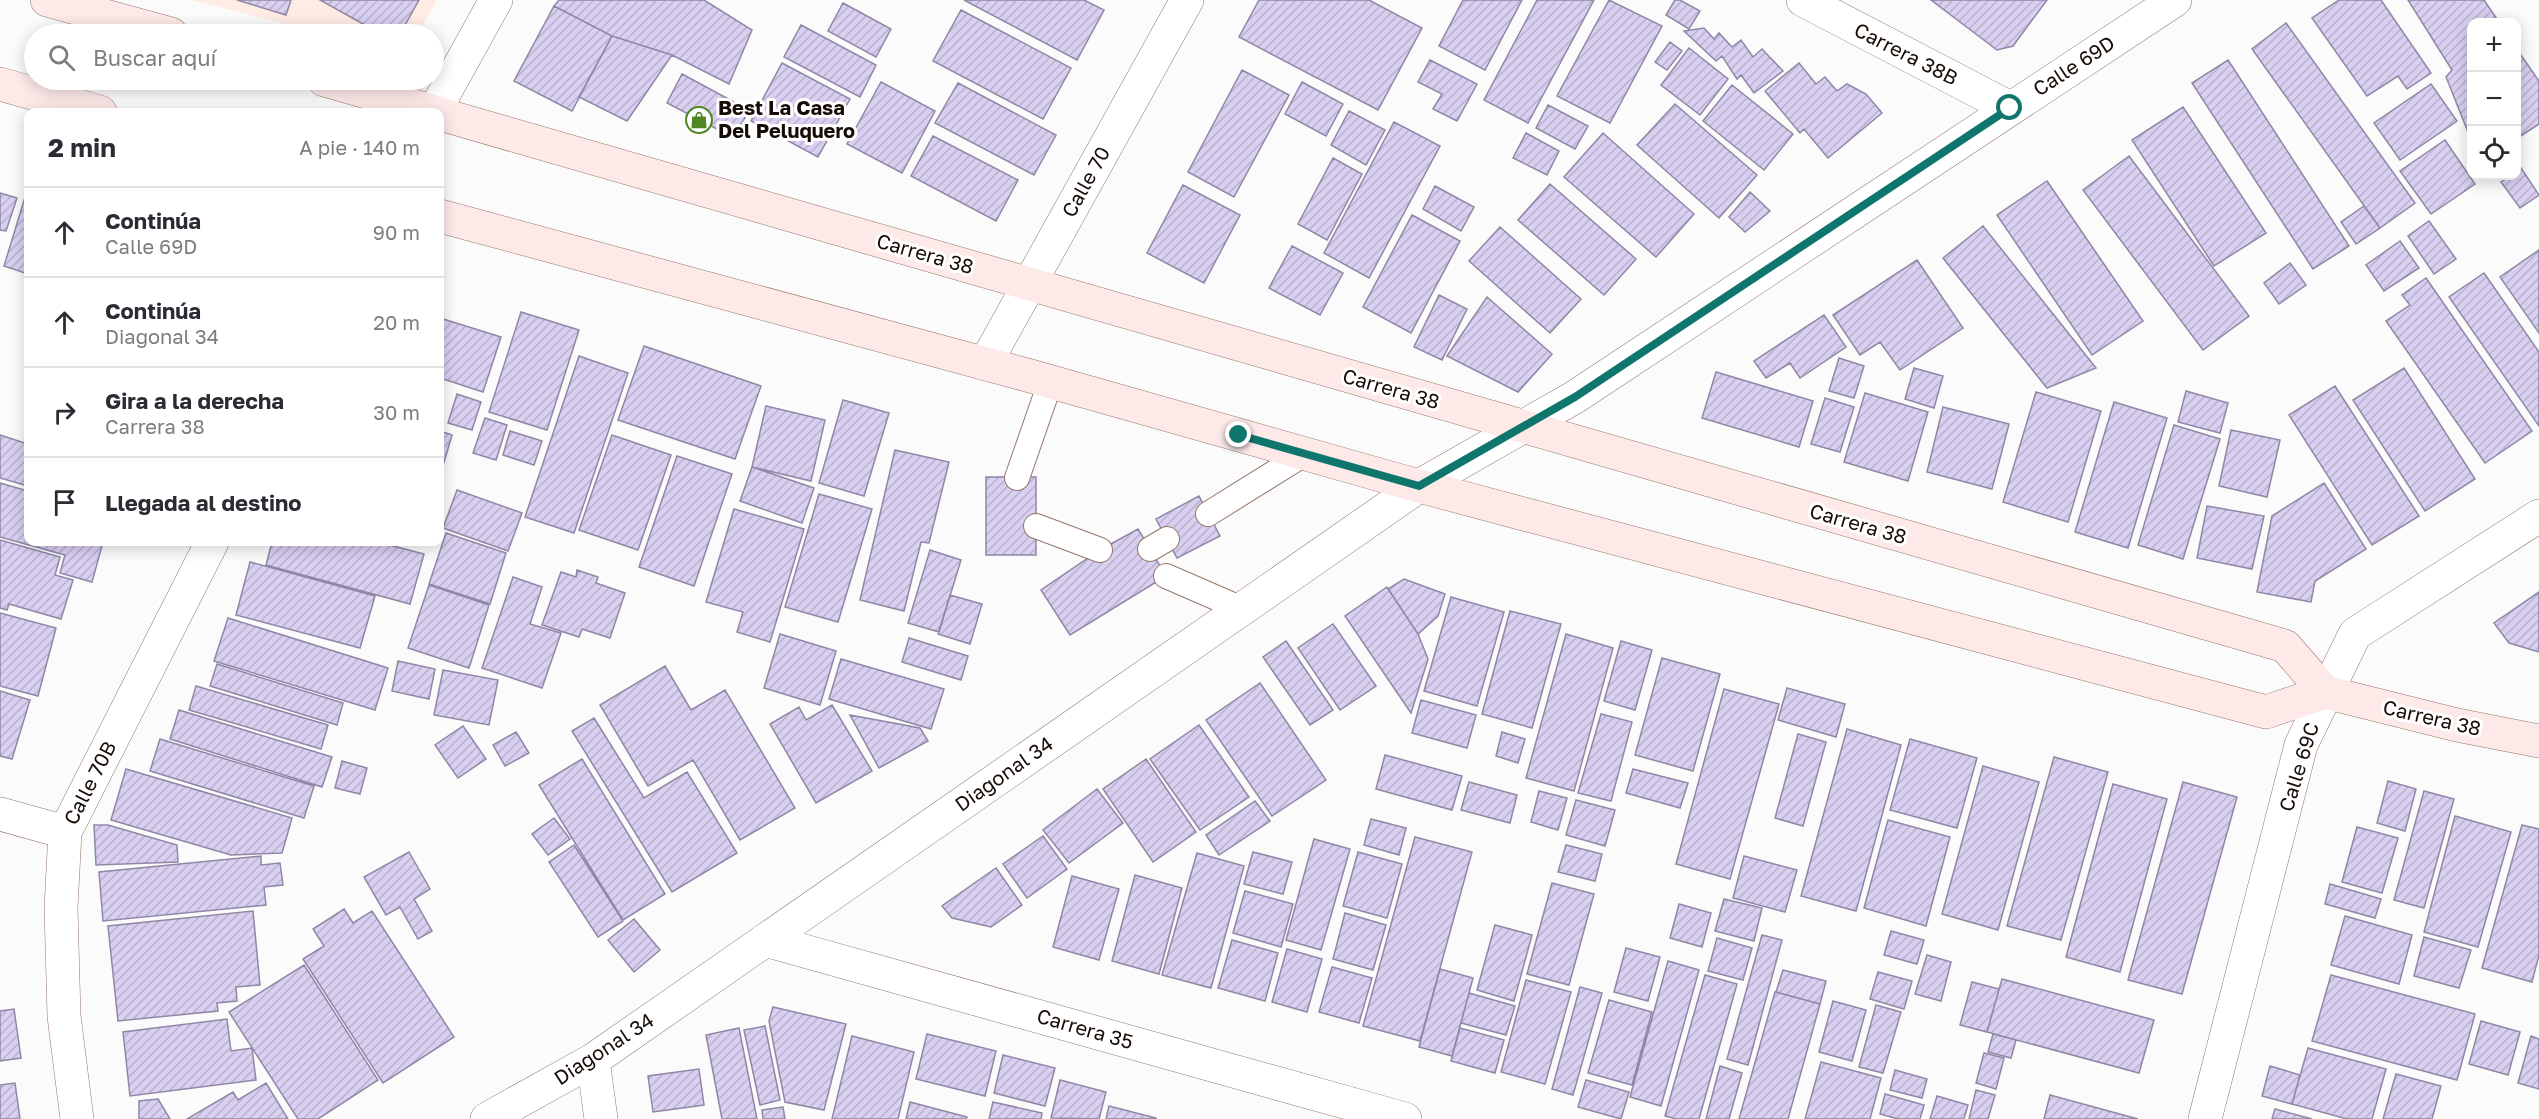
<!DOCTYPE html>
<html lang="es">
<head>
<meta charset="utf-8">
<style>
	body { margin:0; font-family:"Golos Text",sans-serif; background:#f7f7f7; color:#2b2b33 }
	.controls { position:absolute; right:18px; top:18px; display:grid; overflow:hidden; border-radius:12px; box-shadow:0 3px 15px #0003 }
	.controls button { width:54px; height:54px; display:grid; place-items:center; padding:0; border:0; border-bottom:2px solid #e1e1e2; background:#fff; color:#2b2b33; font:30px sans-serif }
	.stop { position:absolute; width:18px; height:18px; margin:-14px; border:4px solid #0f766e; border-radius:50%; background:#fff }
	.stop.end { background:#0f766e; border-color:#fff; box-shadow:0 2px 6px #0008 }
	.list { margin:0; padding:0; list-style:none }
	h2 { display:flex; justify-content:space-between; align-items:center; height:78px; margin:0; padding:0 24px; font-size:26px }
	h2 small { font-size:20px; font-weight:400; color:#7c7c81 }
	.list li { display:grid; grid-template-columns:39px 1fr auto; gap:18px; align-items:center; box-sizing:border-box; height:90px; padding:0 24px; border-top:2px solid #e1e1e2 }
	.list b { display:block; font-size:22px; white-space:nowrap }
	.list p { margin:0; font-size:20px; white-space:nowrap; color:#7c7c81 }
	.list em { font-size:20px; font-style:normal; color:#7c7c81 }
	.icon { flex:none; width:33px; height:33px; fill:none; stroke:currentColor; stroke-width:2; stroke-linecap:round; stroke-linejoin:round }
	.map { position:relative; flex:none; width:2539px; height:1119px; overflow:hidden }
	.search { position:absolute; background:#fff; box-shadow:0 3px 15px #0003; left:24px; top:24px; width:420px; height:66px; display:flex; align-items:center; gap:15px; box-sizing:border-box; padding:0 21px; border-radius:33px; color:#7c7c81; font-size:22px }
	.panel { position:absolute; background:#fff; box-shadow:0 3px 15px #0003; left:24px; top:108px; width:420px; height:438px; border-radius:12px }
	.map>svg:first-child { display:block }
	.built { fill:#ffede5 }
	.building { fill:url(#building-hatch); stroke:#8f87a6; stroke-width:1.5 }
	.lines { fill:none; stroke-linecap:round; stroke-linejoin:round }
	.service-casing { stroke:#977668; stroke-width:26 }
	.minor-casing { stroke:#977668; stroke-width:34 }
	.tertiary-casing { stroke:#977668; stroke-width:34 }
	.secondary-casing { stroke:#977668; stroke-width:34 }
	.service { stroke:#fff; stroke-width:24 }
	.minor { stroke:#fff; stroke-width:33 }
	.tertiary { stroke:#fff; stroke-width:33 }
	.secondary { stroke:#fee9e9; stroke-width:33 }
	.route { stroke:#0f766e; stroke-width:8 }
	.labels { text-anchor:middle; stroke-width:6; stroke-linejoin:round; paint-order:stroke }
	.street-label { font-size:20px; fill:#170b06; stroke:#fff }
	.poi-label { font-size:20px; font-weight:bold; fill:#170b06; stroke:#fff; text-anchor:start }
</style>
</head>
<body>
<div class="map">
<svg width="2539" height="1119" viewBox="0 0 2539 1119">
	<defs>
		<pattern id="building-hatch" width="6" height="6" patternUnits="userSpaceOnUse" patternTransform="scale(1.5)"><rect width="6" height="6" fill="#d9d0f1"/><path d="M-1 1l2-2M0 6l6-6M5 7l2-2" fill="none" stroke="#bab1cd"/></pattern>
	</defs>
	<rect width="100%" height="100%" fill="#fbfbfb"/>
	<path class="built" d="M192 0H437L418 34H324Z"/>
	<path class="building" d="M237 0H291L286 15Z
		M320 0H419L400 34H381Z
		M559 0H704L752 30 729 84 672 55 612 36 554 6Z
		M964 0H1084L1104 10 1077 60Z
		M1259 0H1369L1422 28 1378 110 1239 37Z
		M1463 0H1522L1485 70 1439 46Z
		M1537 0H1594L1528 123 1484 100Z
		M1609 0 1662 26 1610 123 1557 96Z
		M1675 0H1680L1700 11 1689 29 1666 15Z
		M1931 0H2047L2013 46 1997 50Z
		M2339 0H2381L2431 73 2407 89 2398 76 2367 96 2312 18Z
		M2408 0H2484L2499 22H2472V142L2446 77 2452 70Z
		M843 3 891 29 876 57 828 31Z
		M554 6 612 36 572 111 514 81Z
		M961 10 1071 68 1043 119 933 61Z
		M2286 23 2415 203 2380 228 2252 49Z
		M801 25 876 65 860 97 784 57Z
		M1704 28 1714 39 1719 33 1732 47 1741 40 1753 57 1762 49 1783 71 1754 93 1741 75 1737 79 1722 56 1716 61 1684 31Z
		M612 36 672 55 627 121 579 97Z
		M1670 42 1682 51 1667 70 1655 62Z
		M1689 48 1728 79 1700 115 1661 85Z
		M2516 48 2539 81V124L2516 139Z
		M1430 60 1477 84 1457 121 1433 109 1442 94 1418 82Z
		M2228 60 2349 246 2313 269 2192 83Z
		M782 63 850 99 818 157 751 121Z
		M1799 63 1816 84 1825 77 1837 91 1847 84 1866 94 1882 113 1828 158 1804 129 1800 133 1765 91Z
		M1242 70 1289 95 1234 197 1188 172Z
		M682 74 749 110 734 138 667 103Z
		M881 82 935 111 902 173 847 144Z
		M1302 82 1343 104 1326 136 1285 114Z
		M958 83 1056 135 1034 175 935 123Z
		M2431 84 2457 121 2400 160 2374 123Z
		M1732 85 1793 134 1764 170 1703 121Z
		M1675 104 1757 175 1719 218 1637 145Z
		M1548 105 1588 126 1575 149 1536 128Z
		M2183 107 2266 233 2214 266 2132 140Z
		M1349 111 1385 130 1366 165 1331 145Z
		M1394 122 1440 146 1369 278 1324 253Z
		M1526 133 1559 151 1547 175 1513 158Z
		M1603 133 1694 214 1656 257 1564 177Z
		M933 136 1018 180 996 221 911 176Z
		M2445 140 2475 184 2431 214 2400 171Z
		M2129 156 2249 316 2203 350 2083 190Z
		M1333 158 1362 174 1327 240 1298 224Z
		M2521 168 2539 195 2520 208 2501 182 2510 176H2516V171Z
		M2047 181 2143 321 2092 355 1997 215Z
		M1550 184 1636 259 1604 295 1518 220Z
		M1183 185 1240 215 1204 283 1147 253Z
		M1435 186 1474 207 1461 231 1423 209Z
		M1750 192 1770 211 1745 232 1729 217Z
		M0 193 17 198 6 231 0 230Z
		M26 194H28V274L4 266Z
		M2364 206 2380 228 2356 244 2341 222Z
		M1412 215 1460 241 1411 333 1363 307Z
		M2429 221 2456 259 2434 274 2408 236Z
		M1983 226 2096 368 2047 388 1943 258Z
		M1500 227 1581 299 1550 333 1469 261Z
		M2400 241 2419 268 2384 291 2366 265Z
		M1292 246 1343 273 1320 315 1269 288Z
		M2539 250V333L2500 277Z
		M1917 260 1963 328 1900 370 1880 342 1860 355 1833 315Z
		M2290 263 2306 285 2279 304 2264 283Z
		M2484 273 2539 352V426L2449 297Z
		M2426 278 2532 431 2485 463 2386 321 2410 305 2402 295Z
		M1439 295 1467 309 1442 360 1414 347Z
		M1487 297 1552 354 1518 392 1447 356Z
		M521 312 579 330 547 430 489 412Z
		M1824 315 1846 347 1800 378 1790 363 1766 378 1754 361Z
		M440 318 501 337 483 392 440 378Z
		M644 346 761 386 735 459 618 420Z
		M579 356 628 373 574 533 525 517Z
		M1839 358 1864 366 1854 398 1829 391Z
		M1914 368 1943 376 1934 408 1905 399Z
		M2404 368 2475 479 2425 511 2353 400Z
		M1716 372 1813 401 1799 447 1702 418Z
		M2335 386 2419 516 2372 545 2289 415Z
		M2186 391 2228 403 2220 433 2178 422Z
		M2036 392 2101 411 2068 522 2003 502Z
		M1865 393 1928 412 1908 481 1844 462Z
		M457 394 481 402 472 430 448 423Z
		M1825 398 1854 407 1840 452 1811 444Z
		M843 400 889 413 864 496 819 483Z
		M2114 402 2167 418 2128 548 2075 532Z
		M766 406 825 420 811 481 752 467Z
		M1943 407 2009 424 1992 489 1927 472Z
		M485 418 507 425 496 460 473 453Z
		M2174 425 2220 439 2183 559 2138 545Z
		M2231 430 2280 440 2267 497 2219 486Z
		M440 431 452 435 440 476Z
		M510 431 542 441 534 465 503 455Z
		M0 435 28 444V486L0 478Z
		M612 435 671 455 638 550 579 530Z
		M895 450 949 462 929 543 921 542 904 611 860 600Z
		M677 456 732 474 694 586 639 567Z
		M752 467 814 488 802 523 740 501Z
		M986 477H1036V555H986Z
		M0 483 28 491V542H103L92 582 60 573 65 555 0 537Z
		M2324 483 2366 549 2315 581 2311 602 2257 592 2272 516Z
		M457 490 522 513 508 551 443 528Z
		M819 494 872 509 838 622 785 607Z
		M1199 496 1220 536 1177 558 1156 519Z
		M2207 506 2264 516 2252 569 2197 558Z
		M734 509 804 529 770 642 737 632 743 612 706 602Z
		M1138 529 1166 576 1070 635 1041 590 1100 550Z
		M446 533 506 553 490 604 429 584Z
		M0 540 60 557 55 575 73 580 61 619 9 604 7 610 0 608Z
		M272 542H378L424 554 410 604 266 565Z
		M930 550 961 560 939 632 908 623Z
		M250 562 375 596 360 648 236 615Z
		M577 570 598 577 596 583 625 593 610 638 582 629 579 637 542 625 561 572 576 577Z
		M513 577 542 587 530 624 561 633 542 688 482 668Z
		M1404 579 1445 594 1438 616 1418 634 1388 589Z
		M429 585 489 605 469 668 408 648Z
		M1387 587 1418 634 1428 659 1411 713 1345 616Z
		M2539 592V652L2509 643 2494 623Z
		M950 595 982 604 970 644 938 634Z
		M1451 597 1504 612 1477 706 1424 691Z
		M1510 611 1561 624 1532 728 1482 714Z
		M0 613 56 628 38 696 0 686Z
		M228 618 388 668 375 710 214 661Z
		M1333 624 1376 686 1340 710 1298 648Z
		M780 634 836 651 820 705 764 688Z
		M1566 634 1613 648 1574 791 1526 778Z
		M909 638 968 656 961 680 902 662Z
		M1286 641 1333 710 1310 725 1263 657Z
		M1621 641 1652 650 1635 710 1604 701Z
		M1662 658 1720 674 1693 771 1635 755Z
		M841 659 944 689 931 729 829 699Z
		M398 661 435 669 429 699 392 691Z
		M217 664 343 703 337 725 210 686Z
		M665 666 691 710 725 690 795 808 740 840 693 760 648 786 600 705Z
		M443 670 498 680 489 725 434 715Z
		M1260 683 1326 780 1272 816 1206 720Z
		M196 686 328 725 321 749 189 710Z
		M1787 688 1845 704 1836 737 1778 720Z
		M1724 689 1779 704 1730 879 1676 864Z
		M0 691 30 700 12 759 0 756Z
		M1421 700 1476 715 1467 748 1412 733Z
		M832 705 872 771 816 803 770 724 799 707 806 720Z
		M179 710 332 757 322 787 170 739Z
		M1601 714 1632 722 1611 801 1578 793Z
		M850 715 920 728 928 741 879 768Z
		M594 718 644 798 687 772 737 853 672 892 572 731Z
		M1199 725 1249 797 1200 830 1150 759Z
		M463 726 486 759 458 778 435 745Z
		M1847 729 1901 745 1856 911 1801 896Z
		M516 732 529 753 505 766 493 745Z
		M1502 732 1525 739 1518 763 1496 756Z
		M1798 734 1826 742 1803 826 1775 818Z
		M160 739 314 786 304 818 150 771Z
		M1910 739 1977 758 1957 828 1890 810Z
		M1385 755 1462 776 1452 810 1376 789Z
		M2054 757 2108 772 2061 940 2007 926Z
		M582 759 665 894 623 920 539 785Z
		M1146 759 1196 832 1153 862 1103 789Z
		M342 761 367 768 360 794 335 788Z
		M1983 766 2039 782 1998 930 1942 914Z
		M126 769 292 818 282 853 231 855 111 820Z
		M1633 769 1688 783 1680 808 1626 793Z
		M2388 781 2416 789 2405 831 2377 823Z
		M1469 782 1517 795 1510 823 1461 810Z
		M2183 782 2237 797 2182 994 2128 980Z
		M2113 784 2167 799 2120 972 2066 957Z
		M1097 789 1123 823 1069 863 1043 830Z
		M1539 791 1567 798 1558 830 1531 822Z
		M2424 791 2454 799 2424 908 2394 900Z
		M1576 800 1615 810 1605 846 1566 835Z
		M1255 801 1270 821 1219 855 1206 835Z
		M2455 816 2511 832 2478 947 2424 932Z
		M554 818 570 839 548 855 532 834Z
		M1371 819 1406 828 1399 855 1364 845Z
		M1888 820 1950 837 1926 926 1864 908Z
		M94 825H108L177 845 178 862 96 865Z
		M2522 825 2539 829V955L2532 982 2482 968Z
		M2357 827 2398 838 2382 893 2342 882Z
		M1043 836 1067 869 1027 898 1003 864Z
		M1415 837 1472 852 1420 1041 1363 1026Z
		M1314 839 1350 849 1321 950 1286 940Z
		M574 845 623 921 598 937 549 862Z
		M1566 845 1602 854 1595 881 1558 872Z
		M409 852 430 889 414 899 432 931 418 939 400 907 386 915 364 877Z
		M1253 852 1292 862 1283 894 1244 884Z
		M1358 852 1402 864 1387 918 1343 906Z
		M1197 853 1244 866 1211 988 1162 975Z
		M261 856V865L280 863 283 885 264 887 266 905 103 921 99 872Z
		M1744 856 1797 870 1785 912 1733 898Z
		M996 868 1022 905 991 927 952 918 942 906Z
		M1135 875 1182 888 1159 974 1112 961Z
		M1072 876 1119 889 1099 960 1053 947Z
		M1552 883 1594 894 1569 985 1527 974Z
		M2330 884 2381 899 2375 918 2325 904Z
		M1245 891 1293 904 1281 947 1233 933Z
		M1724 899 1762 908 1754 941 1715 931Z
		M1679 904 1711 913 1702 947 1670 938Z
		M344 909 353 923 372 911 454 1037 383 1083 303 959 324 946 313 929Z
		M253 911 260 985 236 987 237 1001 217 1003 218 1011 118 1021 108 926Z
		M1345 913 1386 925 1373 970 1333 959Z
		M2345 916 2412 935 2399 984 2331 965Z
		M634 919 660 950 634 972 608 940Z
		M1495 925 1532 935 1514 1001 1477 990Z
		M1891 931 1924 940 1917 964 1884 955Z
		M1762 935 1782 940 1748 1065 1727 1059Z
		M2424 937 2471 950 2459 988 2414 976Z
		M1717 938 1752 948 1743 980 1708 971Z
		M1232 940 1278 953 1265 1001 1218 988Z
		M1626 948 1660 957 1648 1001 1614 992Z
		M1287 949 1322 959 1307 1012 1272 1002Z
		M1927 955 1951 962 1941 1001 1915 994Z
		M1668 961 1699 970 1661 1106 1630 1097Z
		M304 965 378 1080 318 1119H298L229 1012Z
		M1332 967 1372 978 1359 1023 1319 1012Z
		M1440 969 1473 978 1452 1056 1419 1047Z
		M1783 970 1826 981 1820 1004 1776 992Z
		M1878 972 1912 981 1904 1009 1870 999Z
		M1705 975 1737 984 1699 1119H1677L1665 1116Z
		M2331 975 2475 1014 2457 1080 2312 1041Z
		M2002 979 2154 1020 2139 1073 1987 1032Z
		M1526 980 1571 992 1545 1084 1501 1072Z
		M1972 982 1999 989 1987 1032 1960 1025Z
		M1580 987 1602 993 1573 1095 1552 1089Z
		M1775 992 1820 1004 1788 1119H1739Z
		M1469 993 1515 1006 1506 1035 1461 1023Z
		M1609 1000 1652 1012 1632 1085 1588 1073Z
		M1833 1001 1866 1010 1852 1061 1819 1052Z
		M1876 1005 1901 1012 1883 1073 1859 1067Z
		M773 1007 846 1024 824 1110 785 1102 769 1021Z
		M14 1009 21 1058 0 1061V1011Z
		M227 1019 231 1051 252 1048 256 1080 130 1096 123 1032Z
		M2481 1021 2520 1032 2508 1075 2469 1064Z
		M765 1026 780 1100 760 1105 744 1030Z
		M739 1028 757 1119H722L706 1035Z
		M1460 1028 1504 1040 1495 1073 1451 1061Z
		M927 1034 996 1051 985 1096 916 1079Z
		M1993 1034 2016 1040 2011 1058 1988 1052Z
		M852 1036 914 1052 898 1119H832Z
		M2531 1036 2539 1039V1089L2518 1083Z
		M2308 1048 2386 1069 2372 1119H2347L2292 1104Z
		M1984 1053 2004 1058 1996 1089 1976 1083Z
		M1003 1055 1055 1068 1045 1106 994 1093Z
		M1821 1062 1881 1078 1870 1119H1805Z
		M1720 1066 1742 1073 1729 1119H1706Z
		M2270 1066 2300 1075 2292 1104 2262 1096Z
		M699 1069 704 1105 653 1112 648 1076Z
		M1895 1070 1927 1079 1922 1098 1890 1090Z
		M2396 1074 2441 1086 2432 1119H2383Z
		M1060 1080 1106 1092 1099 1119 1051 1118Z
		M1586 1080 1629 1092 1621 1119 1578 1107Z
		M15 1083 20 1119H0V1085Z
		M266 1083 288 1119H187L233 1092 238 1100Z
		M1976 1090 1995 1095 1988 1119H1969Z
		M1885 1094 1924 1105 1920 1119H1898L1880 1114Z
		M2050 1095 2138 1119H2044Z
		M1937 1096 1968 1105 1964 1119H1930Z
		M158 1099 170 1119H139V1101Z
		M910 1102 967 1117 966 1119H906Z
		M993 1102 1042 1113 1041 1119H989Z
		M1109 1106 1156 1118V1119H1106Z
		M783 1107 785 1119H763L762 1110Z
		M2275 1109 2312 1119H2272Z"/>
	<g class="lines">
		<defs>
			<path id="service" d="M1017 478 1050 383
				M1208 514 1306 453
				M1036 526 1100 550
				M1150 549 1167 539
				M1166 576 1242 609"/>
			<path id="minor" d="M1803 0 2010 108
				M434 112 496 0
				M985 364 1187 0
				M0 814 65 832
				M765 940 1405 1119
				M593 1060 601 1119
				M487 1119 593 1060 1419 486 1575 397 2175 0
				M2205 1119 2301 745 2355 634 2539 516"/>
			<path id="tertiary" d="M77 1119 64 1016 61 908 65 832 212 542"/>
			<path id="secondary" d="M47 0 171 34
				M324 80 436 112
				M0 84 100 112
				M440 114 2285 646 2325 692
				M440 216 1027 375 1419 486 2266 712 2325 692 2457 725 2539 741"/>
		</defs>
		<use href="#service" class="service-casing"/>
		<use href="#minor" class="minor-casing"/>
		<use href="#tertiary" class="tertiary-casing"/>
		<use href="#secondary" class="secondary-casing"/>
		<use href="#service" class="service"/>
		<use href="#minor" class="minor"/>
		<use href="#tertiary" class="tertiary"/>
		<use href="#secondary" class="secondary"/>
	</g>
	<g class="lines">
		<path class="route" d="M1239 435 1419 486 1575 397 2010 108"/>
	</g>
	<defs>
		<symbol id="shop-ring" viewBox="-11 -11 22 22"><circle r="9.5" fill="#fff" stroke="#4f8823" stroke-width="1.5"/><path d="M-5-2.5h2.3a2.7 3.5 0 0 1 5.4 0H5L5.5 6h-11ZM-1.5-2.5h3a1.5 2.3 0 0 0-3 0Z" fill="#4f8823"/></symbol>
	</defs>
	<g fill-rule="evenodd">
		<use href="#shop-ring" x="684" y="105" width="30" height="30"/>
	</g>
	<g class="labels">
		<g class="street-label">
			<text transform="translate(1906 54) rotate(27)" y="7">Carrera 38B</text>
			<text transform="translate(2074 66) rotate(-33)" y="7">Calle 69D</text>
			<text transform="translate(1086 182) rotate(-61)" y="7">Calle 70</text>
			<text transform="translate(925 254) rotate(16)" y="7">Carrera 38</text>
			<text transform="translate(1391 389) rotate(16)" y="7">Carrera 38</text>
			<text transform="translate(1858 524) rotate(16)" y="7">Carrera 38</text>
			<text transform="translate(2432 718) rotate(13)" y="7">Carrera 38</text>
			<text transform="translate(2299 767) rotate(-73)" y="7">Calle 69C</text>
			<text transform="translate(1004 774) rotate(-35)" y="7">Diagonal 34</text>
			<text transform="translate(90 783) rotate(-63)" y="7">Calle 70B</text>
			<text transform="translate(1085 1029) rotate(16)" y="7">Carrera 35</text>
			<text transform="translate(604 1049) rotate(-33)" y="7">Diagonal 34</text>
		</g>
		<g class="poi-label">
			<text x="718" y="115">Best La Casa<tspan x="718" dy="23">Del Peluquero</tspan></text>
		</g>
	</g>
</svg>
<div class="controls">
<button>+</button>
<button>−</button>
<button><svg class="icon" aria-label="locate" viewBox="0 0 24 24"><circle cx="12" cy="12" r="6"/><path d="M12 2v4M12 18v4M2 12h4M18 12h4"/></svg></button>
</div>
<div class="stop" style="left:2010px;top:108px"></div>
<div class="stop end" style="left:1239px;top:435px"></div>
<div class="search"><svg class="icon" aria-label="search" viewBox="0 0 24 24"><circle cx="10" cy="10" r="6"/><path d="M15 15l6 6"/></svg>Buscar aquí</div>
<section class="panel">
<h2>2 min<small>A pie · 140 m</small></h2>
<ul class="list">
<li><svg class="icon" aria-label="ahead" viewBox="0 0 24 24"><path d="M12 20V5M6 11l6-6 6 6"/></svg><div><b>Continúa</b><p>Calle 69D</p></div><em>90 m</em></li>
<li><svg class="icon" aria-label="ahead" viewBox="0 0 24 24"><path d="M12 20V5M6 11l6-6 6 6"/></svg><div><b>Continúa</b><p>Diagonal 34</p></div><em>20 m</em></li>
<li><svg class="icon" aria-label="right" viewBox="0 0 24 24"><path d="M7 20v-9h11M14 6l5 5-5 5"/></svg><div><b>Gira a la derecha</b><p>Carrera 38</p></div><em>30 m</em></li>
<li><svg class="icon" aria-label="arrive" viewBox="0 0 24 24"><path d="M6 21V4h12l-3 4 3 4H6"/></svg><div><b>Llegada al destino</b></div></li>
</ul>
</section>
</div>
</body>
</html>
